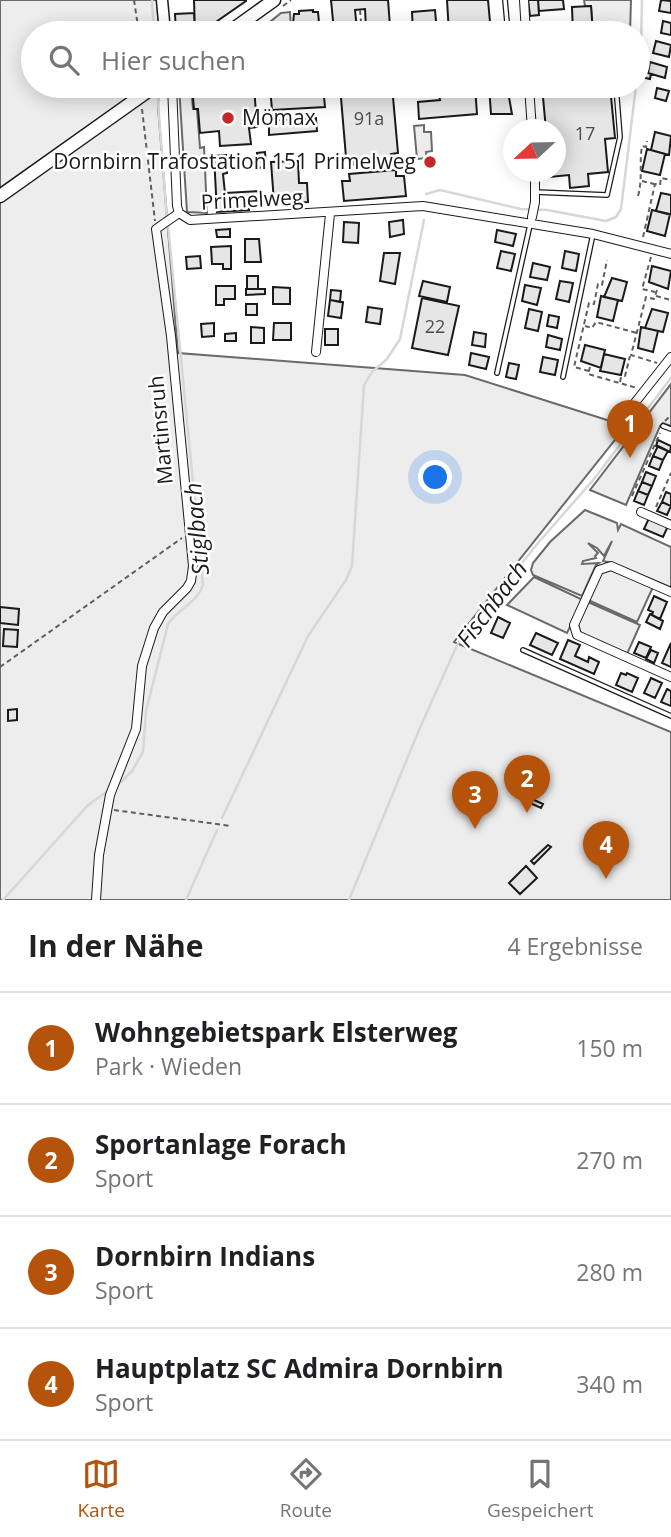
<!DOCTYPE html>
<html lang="de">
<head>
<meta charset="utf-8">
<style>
	body { margin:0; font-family:"Open Sans",sans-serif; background:#f6f6f6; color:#202124 }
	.compass { position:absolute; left:503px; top:119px; width:63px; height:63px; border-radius:50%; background:#fff; box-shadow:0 4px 18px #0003; rotate:248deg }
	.you { position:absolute; left:436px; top:478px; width:24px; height:24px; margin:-18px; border:5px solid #fff; border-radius:50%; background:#1a73e8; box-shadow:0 0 0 10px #1a73e833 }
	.badge { display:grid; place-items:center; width:46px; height:46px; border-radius:50%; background:#b45309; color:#fff; font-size:23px; font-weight:700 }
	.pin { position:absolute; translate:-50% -58px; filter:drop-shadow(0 2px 4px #0008) }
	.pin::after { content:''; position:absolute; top:37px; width:24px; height:21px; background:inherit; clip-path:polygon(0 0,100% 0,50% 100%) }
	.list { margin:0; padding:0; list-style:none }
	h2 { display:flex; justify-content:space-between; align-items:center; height:91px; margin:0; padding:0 28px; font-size:30px }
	h2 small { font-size:23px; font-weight:400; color:#757577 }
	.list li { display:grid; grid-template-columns:46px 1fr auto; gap:21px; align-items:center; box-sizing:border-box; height:112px; padding:0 28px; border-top:2px solid #e0e0e0 }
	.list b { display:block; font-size:26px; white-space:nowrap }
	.list p { margin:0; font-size:23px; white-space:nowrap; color:#757577 }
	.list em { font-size:23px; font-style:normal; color:#757577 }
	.icon { flex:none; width:38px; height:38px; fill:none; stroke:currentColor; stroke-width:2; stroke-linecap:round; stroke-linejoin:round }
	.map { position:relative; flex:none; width:671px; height:900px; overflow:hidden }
	.search { position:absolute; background:#fff; box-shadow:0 4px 18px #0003; left:21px; right:21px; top:21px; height:77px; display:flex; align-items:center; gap:18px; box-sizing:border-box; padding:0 24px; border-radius:38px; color:#757577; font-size:26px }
	.sheet { height:539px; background:#fff }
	nav { display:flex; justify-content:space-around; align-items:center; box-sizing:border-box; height:98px; border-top:2px solid #e0e0e0; background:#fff; font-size:19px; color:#757577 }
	nav a { display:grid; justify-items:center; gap:4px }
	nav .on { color:#b45309 }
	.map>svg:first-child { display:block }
	.built { fill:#ededed; stroke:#6a6a6a; stroke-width:2 }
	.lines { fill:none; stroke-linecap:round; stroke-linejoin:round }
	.stream { stroke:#d7d7d7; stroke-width:2.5 }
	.building { fill:#e6e6e6; stroke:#1a1a1a; stroke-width:2 }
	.lane-casing { stroke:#1a1a1a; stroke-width:6 }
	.street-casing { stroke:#1a1a1a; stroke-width:10 }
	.secondary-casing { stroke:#1a1a1a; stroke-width:13 }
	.primary-casing { stroke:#1a1a1a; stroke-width:15 }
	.path { stroke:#5f5f5f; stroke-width:2; stroke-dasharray:5 3.5; stroke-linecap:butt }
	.lane { stroke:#fff; stroke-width:3.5 }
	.street { stroke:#fff; stroke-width:8 }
	.secondary { stroke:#fff; stroke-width:10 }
	.primary { stroke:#fff; stroke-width:12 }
	.poi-dot { fill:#c62828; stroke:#fff; stroke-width:2.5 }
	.labels { text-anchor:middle; stroke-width:5; stroke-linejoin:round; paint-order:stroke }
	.number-label { font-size:18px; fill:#4d4d4d }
	.poi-label { font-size:21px; fill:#1a1a1a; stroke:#fff; text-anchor:start }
	.street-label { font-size:21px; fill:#1a1a1a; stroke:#fff }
	.water-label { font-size:23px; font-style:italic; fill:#1a1a1a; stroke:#fff }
</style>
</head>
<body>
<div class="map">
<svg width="671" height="900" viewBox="0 0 671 900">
	<rect width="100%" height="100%" fill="#fff"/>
	<path class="built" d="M0 0H157L159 33H33V86H159L158 107 178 353 465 375 626 426 454 642 671 732V900H0Z
		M584 0H631L630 33H593L591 6H585Z
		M290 12 291 33H265V26L281 13Z
		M179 86H207L192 98 193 109H197L200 148 204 147 207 213 187 212Z
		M424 125V132H431L432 151 426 152 427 158 417 159 414 126Z
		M671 384V426L663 423 660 426 626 505 590 490Z
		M585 510 617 523 618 530 621 524 671 547V589L612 563 603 561 612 541 604 556 597 548 588 543 598 553 595 556 596 558 583 561 582 564 599 563 596 565 582 596 533 575 531 570 533 563 550 542Z
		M608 569 653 587 637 622 588 600 601 573Z
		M534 577 583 600 567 633 507 605Z
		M588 602 640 625 627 654 583 635 580 631 578 624Z"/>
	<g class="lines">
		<path class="stream" d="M152 0 154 33
			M638 74 641 46 642 0
			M157 89 167 219
			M426 194 440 190 521 209 547 210 606 221 616 217 621 209 636 86
			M118 785 132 771 143 752 146 711 168 624C178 610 198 601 203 585L168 225
			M222 818 308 636 346 580 352 566 364 385 372 372 387 359 400 339 424 220
			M3 900 87 806 109 790
			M186 900 217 830
			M349 900 419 730 458 643 538 543 594 479 671 378"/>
	</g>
	<path class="building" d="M194 0H246V1L200 33H195Z
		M331 0H388L390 26 366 28 365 9 355 10 357 29 334 31Z
		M447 0H488L491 33H449Z
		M528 0H538L539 15 530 16Z
		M538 0H563L564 9 539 11Z
		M661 0 671 1V13L659 11Z
		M591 6 593 33H573L572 7Z
		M313 10V12H318L320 33H292L294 14H299V11Z
		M435 10 437 33H413L412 12Z
		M194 13 195 33H176L175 14Z
		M663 21 671 23V35L661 33Z
		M656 41 671 45 669 57 653 53Z
		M650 62 667 67 665 78 648 73Z
		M644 66 649 67 648 73 651 74 650 79 641 77Z
		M209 86H254L257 127 249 128 251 144 220 146 219 131 200 133 198 109H194L193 98Z
		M275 86H323L325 107 272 110 270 87Z
		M340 86H392L398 153 391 154 392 162 353 165V157H346Z
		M475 86 477 114 419 119 418 102 440 100 438 87Z
		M489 86H507L512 114H491Z
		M542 86H610L615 138 605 139 608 172 588 174 589 186 570 188 569 175 550 177 549 172H556V130H546Z
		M657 88 669 91 666 101 655 98Z
		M316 118 317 131 269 135V121Z
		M655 132 671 136 669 155 651 150Z
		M647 149 665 154 660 175 642 171Z
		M265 152 266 167 258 168 257 153Z
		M226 155 227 173 223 174 225 193 259 191 260 207H249V210L217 212 214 156Z
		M298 161 299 183H307L308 202 295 203V200L274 202 271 162Z
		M396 170V176H404L406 196 344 201 342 181H350L349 174Z
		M661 193 671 195V215L656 211Z
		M652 210 670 214 665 236 647 231Z
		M403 220 404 234 390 237 389 222Z
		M344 222 359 223 358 243 343 242Z
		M230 229V237H217L216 230Z
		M497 230 516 234 513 246 495 242Z
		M245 239H259L261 262H245Z
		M231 246V269H223V264H212L211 247Z
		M501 251 515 254 511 271 497 268Z
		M565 251 579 254 576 271 562 268Z
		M384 253H400L395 284 380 281Z
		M200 256 201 268 187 269 186 257Z
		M533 263 550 267 547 280 530 277Z
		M652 266 671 271 668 289 649 282Z
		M247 276H258V289H247Z
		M612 278 627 282 622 301 604 297Z
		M423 281 450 287 447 302 419 296Z
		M560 281 573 283 569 302 556 299Z
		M525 285 541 288 537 305 522 301Z
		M216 286H235V299H224V305H216Z
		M273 287 290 288V304H273Z
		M246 289H265V294L246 295Z
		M331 290 341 291 340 302 330 300Z
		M601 296 618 300 613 321 597 317Z
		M422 298 459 306 448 355 412 348Z
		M330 300 343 302 341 318 328 316Z
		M246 304H257V315H246Z
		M368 307 382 309 380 324 366 322Z
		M529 309 542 312 538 331 525 328Z
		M652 309 668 313 663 332 645 328Z
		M549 315 559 317 557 328 547 326Z
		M214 323V336L202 337 201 324Z
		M274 323H291V340H273Z
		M251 327 264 328V343H251Z
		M641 327 658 331 653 352 638 348Z
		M325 329H338V345H325Z
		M474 332 486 334 485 347 472 345Z
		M236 333V341H225V334Z
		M548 335 562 339 560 350 546 347Z
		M585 345 605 350 601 368 581 361Z
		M471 353 489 357 486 369 469 365Z
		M604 354 625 359 621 375 600 371Z
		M543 357 558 360 555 375 540 372Z
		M509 363 519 365 516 379 506 377Z
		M658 440 671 446 670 452 656 446Z
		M658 446 668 451 663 460 653 456Z
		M653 456 663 460 659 470 649 466Z
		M646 472 656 476 652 486 642 482Z
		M642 482 652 486 648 495 638 491Z
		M638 491 648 495 644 505 634 501Z
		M666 492 671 494V506L662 502Z
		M662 502 671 506 667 515 657 511Z
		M649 518 668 526 663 537 644 529Z
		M654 596 667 602 660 619 652 615 653 612 648 610Z
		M0 607 19 609 18 625 0 623Z
		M650 614 663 621 660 629 646 622Z
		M498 617 510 623 503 638 491 633Z
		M4 629 18 630 17 647 3 646Z
		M536 633 558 643 552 655 530 645Z
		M568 640 580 645 575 656 588 662 589 657 599 662 594 674 560 659Z
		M639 642 651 647 646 658 634 653Z
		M671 643V667L662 663Z
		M651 650 658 653 654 663 646 659Z
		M621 673 626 675 627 673 638 678 632 692 616 685Z
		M651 678 662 683 655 698 644 693Z
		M667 689 671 691V706L661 702Z
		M17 709V720L8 721V710Z
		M466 776 496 789 493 797 462 784Z
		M521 794 543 804 541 808 519 798Z
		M548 845 551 847 534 864 531 861Z
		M526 866 537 878 520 894 509 883Z"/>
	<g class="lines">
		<defs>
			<path id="lane" d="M505 0 508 33
				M535 192 607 195 620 137 616 86
				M497 373 530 225
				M563 377 593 234
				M663 426 671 429
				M523 650 671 716"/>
			<path id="street" d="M524 0 526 33
				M172 86 177 206 179 213 190 220 423 206 593 234 671 254
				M529 86 532 130
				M532 217 535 202V172
				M316 352 330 214
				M622 419 671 357
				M641 512 671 525
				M671 592 611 566 599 570 574 625 577 635 671 677
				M96 900 99 855 110 795 136 729 142 666 154 628 163 612 187 588 191 581 193 566 171 336 156 229 179 213"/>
			<path id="secondary" d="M162 0 165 33"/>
			<path id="primary" d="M228 33 274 0
				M0 196 155 86"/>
		</defs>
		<use href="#lane" class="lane-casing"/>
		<use href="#street" class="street-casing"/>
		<use href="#secondary" class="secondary-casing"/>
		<use href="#primary" class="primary-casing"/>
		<path class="path" d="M134 0 139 33
			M283 6 291 0
			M360 10 362 33
			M211 33 220 27
			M142 109 155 221
			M642 181 654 184
			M638 196C643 178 639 163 642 146L646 147 647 141
			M643 237 655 184 660 185 661 178 671 180
			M651 257 642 289 655 292
			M657 290 654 299 646 297 631 355 657 363
			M656 296 671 300
			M585 326 592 328 596 322 637 333
			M590 367 588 374 637 388
			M589 371 574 367 589 303 594 304 598 284 602 285 607 260
			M620 382 621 377 625 376 630 356
			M665 421 671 415
			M632 496 660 433
			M656 507 671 473
			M0 667 182 538
			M114 810 231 826"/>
		<use href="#lane" class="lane"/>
		<use href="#street" class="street"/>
		<use href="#secondary" class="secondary"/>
		<use href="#primary" class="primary"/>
	</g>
	<g class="poi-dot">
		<circle cx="228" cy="118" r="7"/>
		<circle cx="430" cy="162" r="7"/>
	</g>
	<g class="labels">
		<g class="number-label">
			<text x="369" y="125">91a</text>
			<text x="585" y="140">17</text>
			<text x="435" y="333">22</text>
		</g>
		<g class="poi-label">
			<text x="242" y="125">Mömax</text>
			<text x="416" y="169" text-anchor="end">Dornbirn Trafostation 151 Primelweg</text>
		</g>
		<g class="street-label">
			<text transform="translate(252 200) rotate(-3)" y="7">Primelweg</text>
			<text transform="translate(161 430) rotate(-95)" y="7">Martinsruh</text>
		</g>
		<g class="water-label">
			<text transform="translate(197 529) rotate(-95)" y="8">Stiglbach</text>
			<text transform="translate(492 604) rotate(-53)" y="8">Fischbach</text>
		</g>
	</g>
</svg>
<svg class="compass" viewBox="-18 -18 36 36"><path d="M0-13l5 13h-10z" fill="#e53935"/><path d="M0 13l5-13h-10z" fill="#757577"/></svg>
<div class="you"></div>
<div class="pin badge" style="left:630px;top:458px">1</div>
<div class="pin badge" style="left:527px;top:813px">2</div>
<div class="pin badge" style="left:475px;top:829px">3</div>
<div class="pin badge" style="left:606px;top:879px">4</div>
<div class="search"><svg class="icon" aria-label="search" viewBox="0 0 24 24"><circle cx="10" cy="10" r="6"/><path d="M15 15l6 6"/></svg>Hier suchen</div>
</div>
<section class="sheet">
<h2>In der Nähe<small>4 Ergebnisse</small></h2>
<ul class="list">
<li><span class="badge">1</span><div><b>Wohngebietspark Elsterweg</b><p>Park · Wieden</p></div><em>150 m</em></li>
<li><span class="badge">2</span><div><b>Sportanlage Forach</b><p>Sport</p></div><em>270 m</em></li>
<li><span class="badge">3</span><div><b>Dornbirn Indians</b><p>Sport</p></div><em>280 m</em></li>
<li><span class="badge">4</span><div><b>Hauptplatz SC Admira Dornbirn</b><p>Sport</p></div><em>340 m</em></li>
</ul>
</section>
<nav>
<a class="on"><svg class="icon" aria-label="map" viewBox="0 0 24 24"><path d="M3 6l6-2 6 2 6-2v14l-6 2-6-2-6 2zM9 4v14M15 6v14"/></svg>Karte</a>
<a><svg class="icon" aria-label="directions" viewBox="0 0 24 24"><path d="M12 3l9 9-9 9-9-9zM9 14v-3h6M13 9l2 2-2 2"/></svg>Route</a>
<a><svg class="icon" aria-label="saved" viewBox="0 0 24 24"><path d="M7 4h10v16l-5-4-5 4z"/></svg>Gespeichert</a>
</nav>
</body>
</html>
